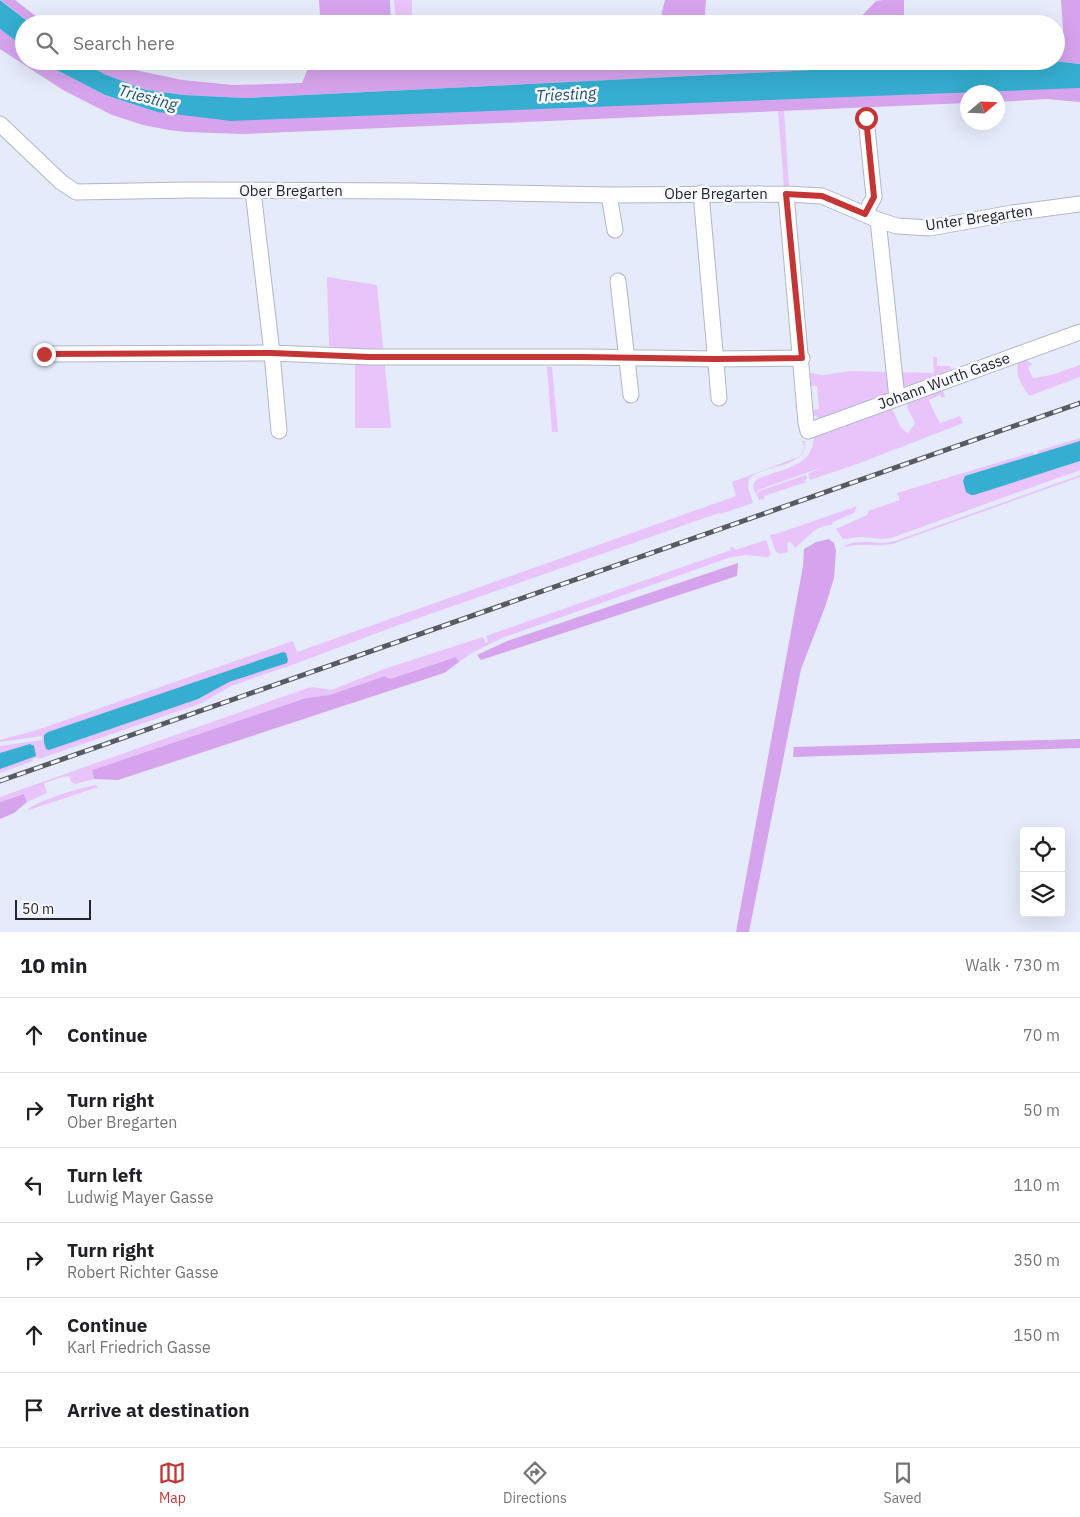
<!DOCTYPE html>
<html lang="en">
<head>
<meta charset="utf-8">
<style>
	body { margin:0; font-family:"IBM Plex Sans",sans-serif; background:#f6f6f6; color:#202124 }
	.controls { position:absolute; right:15px; bottom:15px; display:grid; overflow:hidden; border-radius:5px; box-shadow:0 5px 20px #0002 }
	.controls button { width:45px; height:45px; display:grid; place-items:center; padding:0; border:0; border-bottom:1px solid #e0e0e0; background:#fff; color:#202124; font:25px sans-serif }
	.compass { position:absolute; left:960px; top:85px; width:45px; height:45px; border-radius:50%; background:#fff; box-shadow:0 5px 20px #0002; rotate:71deg }
	.scale { position:absolute; left:15px; bottom:12px; width:76px; box-sizing:border-box; padding-left:5px; border:2px solid #23252a; border-top:0; font-size:14px; line-height:18px; white-space:nowrap; color:#23252a; -webkit-text-stroke:4px #f6f8fe; paint-order:stroke }
	.stop { position:absolute; width:15px; height:15px; margin:-11px; border:4px solid #c43535; border-radius:50%; background:#fff }
	.stop.end { background:#c43535; border-color:#fff; box-shadow:0 1px 5px #0008 }
	.list { margin:0; padding:0; list-style:none }
	h2 { display:flex; justify-content:space-between; align-items:center; height:65px; margin:0; padding:0 20px; font-size:21px }
	h2 small { font-size:16px; font-weight:400; color:#757577 }
	.list li { display:grid; grid-template-columns:32px 1fr auto; gap:15px; align-items:center; box-sizing:border-box; height:75px; padding:0 20px; border-top:1px solid #e0e0e0 }
	.list b { display:block; font-size:19px; white-space:nowrap }
	.list p { margin:0; font-size:16px; white-space:nowrap; color:#757577 }
	.list em { font-size:16px; font-style:normal; color:#757577 }
	.icon { flex:none; width:28px; height:28px; fill:none; stroke:currentColor; stroke-width:2; stroke-linecap:round; stroke-linejoin:round }
	.map { position:relative; flex:none; width:1080px; height:932px; overflow:hidden }
	.search { position:absolute; background:#fff; box-shadow:0 5px 20px #0002; left:15px; right:15px; top:15px; height:55px; display:flex; align-items:center; gap:12px; box-sizing:border-box; padding:0 18px; border-radius:28px; color:#757577; font-size:19px }
	.sheet { height:515px; background:#fff }
	nav { display:flex; justify-content:space-around; align-items:center; box-sizing:border-box; height:70px; border-top:1px solid #e0e0e0; background:#fff; font-size:14px; color:#757577 }
	nav a { display:grid; justify-items:center; gap:2px }
	nav .on { color:#c43535 }
	.map>svg:first-child { display:block }
	.green { fill:#e9c4fb }
	.forest { fill:#d6a4ed }
	.water { fill:#35aed1 }
	.lines { fill:none; stroke-linecap:round; stroke-linejoin:round }
	.minor-casing { stroke:#b1b7c5; stroke-width:17 }
	.minor { stroke:#fff; stroke-width:15 }
	.rail-casing { stroke:#575a61; stroke-width:5 }
	.rail { stroke:#f6f8fe; stroke-width:3; stroke-dasharray:9; stroke-linecap:butt }
	.route { stroke:#c43535; stroke-width:6 }
	.labels { text-anchor:middle; stroke-width:5; stroke-linejoin:round; paint-order:stroke }
	.street-label { font-size:15px; fill:#23252a; stroke:#f6f8fe }
	.water-label { font-size:16px; font-style:italic; fill:#235463; stroke:#f6f8fe }
</style>
</head>
<body>
<div class="map">
<svg width="1080" height="932" viewBox="0 0 1080 932">
	<rect width="100%" height="100%" fill="#e5ebfa"/>
	<path class="green" d="M394 0H412V24H396Z
		M778 110H784L789 188H784Z
		M327 277 377 285 391 428H355V350L329 346Z
		M933 357H937V366H949L953 369 902 388 900 372 934 373Z
		M1023 359 1026 360 1032 364 1028 368 1033 378 1051 375 1080 365V377L1029 396C1022 384 1015 378 1018 362Z
		M547 367H552L558 432H552Z
		M852 371 887 372 893 392 820 419 814 415 813 410 819 409 817 386H811L810 373 823 375Z
		M940 390 943 391 945 396 942 398 940 395 929 400 933 410 940 423 960 416 963 423 860 463 810 480 808 474 823 467 758 490 756 495C753 487 751 483 759 478 774 472 803 467 810 452 813 447 813 442 814 437L842 424 844 428 845 427 844 424 891 408C899 418 896 426 908 433L915 424C913 416 906 410 907 402Z
		M1080 438V470L891 538 882 539 862 537 843 539 836 529 867 515 868 511 900 500 897 493 1033 452 1034 455 1038 453 1037 451Z
		M802 441H805C807 469 765 463 749 479L748 488 753 503 720 514 719 513 396 626 289 666 231 686 202 703 39 759 38 757 33 759V761L0 773V746L42 740V736L0 742V740L34 731 293 641 297 652 736 496 732 482 798 457C803 453 806 447 802 441Z
		M806 475 807 479 805 480 806 482 764 496 765 499 759 500 757 494 759 491Z
		M1080 475V477L892 544C877 547 861 543 846 547L844 546C860 537 878 546 895 541Z
		M857 506 854 513 833 522 832 525C816 524 807 539 795 548L791 542 787 543 788 552 779 554 775 550 770 535 779 533Z
		M766 540 771 554 768 557 746 555 731 557 502 638 470 654 459 662 456 657 390 679 385 676 329 695 306 698 92 770 94 779 75 784 71 781 69 776 59 778 44 783 47 793 27 802 24 794 0 802V797L308 688 314 687 331 690 387 668 483 637 486 643 488 642 486 636 731 550 730 548 733 547 735 550Z
		M96 785 98 787 29 810 28 809C39 800 80 788 96 785Z"/>
	<path class="forest" d="M1 0H15L46 24H31Z
		M319 0H390L391 24H336L320 15Z
		M665 0H706L704 24H659Z
		M883 0H904V24H854L876 1Z
		M1061 0H1080V64L1054 61H1056V44H1064Z
		M0 29 24 47V61H41L47 65 105 95 157 112 1076 87 1080 88V102L1046 99 998 102V92H968L967 103 244 134 186 132 169 130 143 125 112 115 63 90 0 49Z
		M82 61H114L131 69 182 80 234 85 302 83 311 61H401C410 64 431 59 441 61 446 62 452 66 456 68L618 61H993L245 98 184 95 146 90 104 74Z
		M829 539 834 543 836 551 834 578 825 607 801 669 749 932H736L803 566 804 549 816 542Z
		M738 563 737 576 481 660 477 655 507 641Z
		M456 657 459 662 444 673 118 780 94 779 92 770 306 698 329 695 385 676 390 679Z
		M1080 739V748L793 757 794 747Z
		M24 794 27 802 14 813 0 819V802Z"/>
	<path class="water" d="M0 0 31 24H24V47L0 29Z
		M41 61H82L104 74 146 90 184 95 245 98 993 61H1054L1080 64V88L231 121 157 112 105 95 47 65Z
		M1080 441V461L974 495H971L966 492 963 481 965 476Z
		M283 652 286 653 288 660 287 663 229 682 198 699 49 750 46 749 44 742V735L48 732Z
		M30 744 34 746 36 756 0 769V753Z"/>
	<g class="lines">
		<defs>
			<path id="minor" d="M0 124 61 182 76 192 190 190 410 191 609 195 786 194 822 196 878 220 897 226 930 228 1012 213 1080 204
				M253 191 272 353 279 431
				M701 193 719 398
				M786 194 806 423 808 431 1080 332
				M609 195 615 230
				M865 214 874 197 866 118
				M878 220 897 398
				M618 281 631 395
				M43 354 272 353 369 357H583L715 359 802 358"/>
		</defs>
		<use href="#minor" class="minor-casing"/>
		<use href="#minor" class="minor"/>
		<defs>
			<path id="rail" d="M0 781 1080 403"/>
		</defs>
		<use href="#rail" class="rail-casing"/>
		<use href="#rail" class="rail"/>
	</g>
	<g class="lines">
		<path class="route" d="M44 354 272 353 369 357H583L715 359 802 358 786 194 822 196 865 214 874 197 866 118"/>
	</g>
	<g class="labels">
		<g class="street-label">
			<text x="291" y="196">Ober Bregarten</text>
			<text x="716" y="199">Ober Bregarten</text>
			<text transform="translate(979 218) rotate(-8)" y="5">Unter Bregarten</text>
			<text transform="translate(944 381) rotate(-20)" y="5">Johann Wurth Gasse</text>
		</g>
		<g class="water-label">
			<text transform="translate(566 94) rotate(-3)" y="6">Triesting</text>
			<text transform="translate(148 97) rotate(15)" y="6">Triesting</text>
		</g>
	</g>
</svg>
<div class="controls">
<button><svg class="icon" aria-label="locate" viewBox="0 0 24 24"><circle cx="12" cy="12" r="6"/><path d="M12 2v4M12 18v4M2 12h4M18 12h4"/></svg></button>
<button><svg class="icon" aria-label="layers" viewBox="0 0 24 24"><path d="M12 4l9 5-9 5-9-5zM3 14l9 5 9-5"/></svg></button>
</div>
<svg class="compass" viewBox="-18 -18 36 36"><path d="M0-13l5 13h-10z" fill="#e53935"/><path d="M0 13l5-13h-10z" fill="#757577"/></svg>
<div class="scale">50 m</div>
<div class="stop" style="left:866px;top:118px"></div>
<div class="stop end" style="left:44px;top:354px"></div>
<div class="search"><svg class="icon" aria-label="search" viewBox="0 0 24 24"><circle cx="10" cy="10" r="6"/><path d="M15 15l6 6"/></svg>Search here</div>
</div>
<section class="sheet">
<h2>10 min<small>Walk · 730 m</small></h2>
<ul class="list">
<li><svg class="icon" aria-label="ahead" viewBox="0 0 24 24"><path d="M12 20V5M6 11l6-6 6 6"/></svg><div><b>Continue</b></div><em>70 m</em></li>
<li><svg class="icon" aria-label="right" viewBox="0 0 24 24"><path d="M7 20v-9h11M14 6l5 5-5 5"/></svg><div><b>Turn right</b><p>Ober Bregarten</p></div><em>50 m</em></li>
<li><svg class="icon" aria-label="left" viewBox="0 0 24 24"><path d="M17 20v-9H6M10 6l-5 5 5 5"/></svg><div><b>Turn left</b><p>Ludwig Mayer Gasse</p></div><em>110 m</em></li>
<li><svg class="icon" aria-label="right" viewBox="0 0 24 24"><path d="M7 20v-9h11M14 6l5 5-5 5"/></svg><div><b>Turn right</b><p>Robert Richter Gasse</p></div><em>350 m</em></li>
<li><svg class="icon" aria-label="ahead" viewBox="0 0 24 24"><path d="M12 20V5M6 11l6-6 6 6"/></svg><div><b>Continue</b><p>Karl Friedrich Gasse</p></div><em>150 m</em></li>
<li><svg class="icon" aria-label="arrive" viewBox="0 0 24 24"><path d="M6 21V4h12l-3 4 3 4H6"/></svg><div><b>Arrive at destination</b></div></li>
</ul>
</section>
<nav>
<a class="on"><svg class="icon" aria-label="map" viewBox="0 0 24 24"><path d="M3 6l6-2 6 2 6-2v14l-6 2-6-2-6 2zM9 4v14M15 6v14"/></svg>Map</a>
<a><svg class="icon" aria-label="directions" viewBox="0 0 24 24"><path d="M12 3l9 9-9 9-9-9zM9 14v-3h6M13 9l2 2-2 2"/></svg>Directions</a>
<a><svg class="icon" aria-label="saved" viewBox="0 0 24 24"><path d="M7 4h10v16l-5-4-5 4z"/></svg>Saved</a>
</nav>
</body>
</html>
